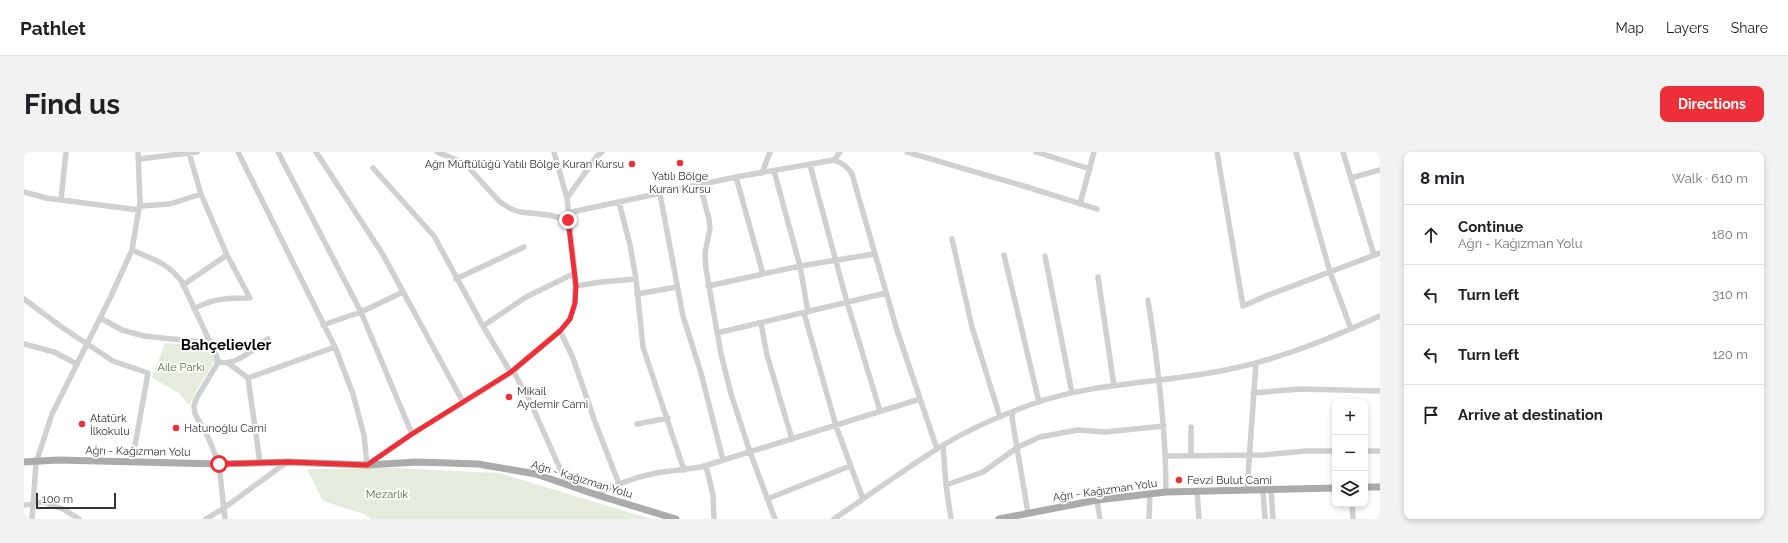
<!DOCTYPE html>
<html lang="en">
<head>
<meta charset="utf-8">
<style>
	body { margin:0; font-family:Raleway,sans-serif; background:#f2f2f2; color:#202124 }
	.controls { position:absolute; right:12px; bottom:12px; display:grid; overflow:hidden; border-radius:8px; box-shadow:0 2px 6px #0003 }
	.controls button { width:36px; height:36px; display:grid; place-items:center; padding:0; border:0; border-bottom:1px solid #e0e0e0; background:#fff; color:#202124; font:20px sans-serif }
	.scale { position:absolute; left:12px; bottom:10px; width:80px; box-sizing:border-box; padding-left:4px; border:2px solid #333; border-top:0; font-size:11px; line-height:14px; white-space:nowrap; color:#333; -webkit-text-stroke:3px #fff; paint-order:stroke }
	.stop { position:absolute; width:12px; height:12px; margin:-9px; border:3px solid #ef2f37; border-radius:50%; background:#fff }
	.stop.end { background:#ef2f37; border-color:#fff; box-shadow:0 1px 4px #0008 }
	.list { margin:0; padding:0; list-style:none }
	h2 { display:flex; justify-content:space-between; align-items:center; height:52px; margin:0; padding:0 16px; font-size:17px }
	h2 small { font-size:13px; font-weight:400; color:#757577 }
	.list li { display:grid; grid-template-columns:26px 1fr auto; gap:12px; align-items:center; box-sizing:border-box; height:60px; padding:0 16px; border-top:1px solid #e0e0e0 }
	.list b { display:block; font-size:15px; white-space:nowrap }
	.list p { margin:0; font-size:13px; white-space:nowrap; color:#757577 }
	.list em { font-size:13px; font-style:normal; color:#757577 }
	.icon { flex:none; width:22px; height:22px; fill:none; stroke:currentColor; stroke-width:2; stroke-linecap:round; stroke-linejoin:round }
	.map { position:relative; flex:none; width:1356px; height:367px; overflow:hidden; border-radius:8px }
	header { display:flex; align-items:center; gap:24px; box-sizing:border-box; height:56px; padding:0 20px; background:#fff; border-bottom:1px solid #e0e0e0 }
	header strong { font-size:19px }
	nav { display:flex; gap:22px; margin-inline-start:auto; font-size:14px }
	.intro { display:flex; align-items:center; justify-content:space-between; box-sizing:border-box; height:96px; padding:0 24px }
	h1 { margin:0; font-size:28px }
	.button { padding:10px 18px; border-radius:8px; background:#ef2f37; color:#fff; font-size:14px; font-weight:700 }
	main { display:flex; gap:24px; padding:0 24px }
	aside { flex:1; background:#fff; border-radius:8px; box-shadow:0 2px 6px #0003 }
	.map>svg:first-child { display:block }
	.green { fill:#e5ecde }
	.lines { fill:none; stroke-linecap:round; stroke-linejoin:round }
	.minor { stroke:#d0d0d0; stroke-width:5.5 }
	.major { stroke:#ababab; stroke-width:7 }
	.route { stroke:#ef2f37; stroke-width:5 }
	.poi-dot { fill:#ef2f37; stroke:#fff; stroke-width:1.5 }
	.labels { text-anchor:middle; stroke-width:4; stroke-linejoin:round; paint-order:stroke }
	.poi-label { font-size:11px; fill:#333; stroke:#fff; text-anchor:start }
	.park-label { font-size:11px; fill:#54723c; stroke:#fff }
	.street-label { font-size:11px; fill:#333; stroke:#fff }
	.district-label { font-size:15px; font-weight:bold; fill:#000; stroke:#fff }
</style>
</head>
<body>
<header>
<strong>Pathlet</strong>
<nav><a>Map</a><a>Layers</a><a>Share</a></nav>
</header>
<div class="intro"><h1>Find us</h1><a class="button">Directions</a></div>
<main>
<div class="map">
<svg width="1356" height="367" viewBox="0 0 1356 367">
	<rect width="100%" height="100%" fill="#fff"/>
	<path class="green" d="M141 191 185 194 191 208 172 239 165 253 155 241 128 226Z
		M369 316 475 321 627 367H347L340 362 299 349 283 317Z"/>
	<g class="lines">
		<path class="minor" d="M214 0 311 195 329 242 340 283 343 313 388 282 487 221 536 179 546 167 551 151V121L543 46 530 0
			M254 0 337 160 388 282
			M292 0 358 101 439 250
			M413 0 438 10 444 15 476 50 487 57 496 60 525 63 544 68
			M883 0 1003 35 1073 57
			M1012 0 1066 17
			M1193 0 1219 154 1242 144 1356 101
			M1272 0 1306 120 1327 177
			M1319 0 1350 103
			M165 1 177 42 203 103 226 146C205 146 188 146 170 157
			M115 7 173 0
			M810 8 816 0
			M786 13 823 150 856 259
			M349 16 410 84 459 174 487 221
			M750 19 776 114 784 160
			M738 21 746 0
			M712 25 739 122
			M1327 26 1356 18
			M676 33 685 67 686 76 681 101 682 117 697 202 707 242 726 300 751 367
			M0 40 22 46 115 58
			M636 42 659 164 677 221 699 308
			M543 46 573 4 578 0
			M37 48 42 0
			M595 50 606 93 612 127 619 195 660 318
			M1056 52 1070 0
			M116 54 146 52 177 42
			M543 61 712 25 810 8C818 11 823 14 828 22L873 178 913 297
			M928 87 948 175 976 265
			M108 98C130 108 143 110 158 130L193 205V212L172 247 170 254 171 262 184 285 195 312 201 367
			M980 103 1015 250
			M1021 104 1048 241
			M1074 125 1090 234
			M432 127 500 95
			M159 133 203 103
			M552 134 577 130 612 127
			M684 134 776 114 850 102
			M613 142 653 135
			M0 147 39 176 89 209 124 221 108 310
			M1124 148C1134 212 1142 275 1142 340
			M780 161 812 274 839 347
			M76 166 98 178 120 184 186 191
			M737 171 743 203 768 287
			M299 173 337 160 379 140
			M459 174 502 145 551 121
			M536 179 549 206 571 270 595 332
			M693 181 862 141
			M0 192 30 200 53 212
			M194 209C207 217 233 195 244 187
			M204 211 224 226 236 311
			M489 219 504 245 538 321V331
			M224 226 311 195
			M1229 241 1276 237 1356 239
			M989 260 988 266 1004 361
			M613 272 644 266
			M1167 275V303
			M919 293 922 333 927 367
			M1341 299H1356
			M1142 304 1239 303 1281 299H1311
			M682 314 689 343 690 367
			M922 333 959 320 994 295 1016 285 1054 278 1081 280 1140 274
			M1247 337 1249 367
			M1223 338 1232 211
			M1239 338 1241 367
			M1173 340 1175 367
			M573 343 589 334 615 325 632 321 677 315 896 247
			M743 347 826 314
			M1073 348 1076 367
			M1328 352 1329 367
			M0 353 19 350 39 357 55 367
			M8 367 12 311 28 262 87 144 108 98 116 50 114 0
			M182 367 200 356 263 310
			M810 367C844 344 878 319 913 297 944 277 980 262 1014 250 1078 229 1146 231 1211 216 1262 205 1309 185 1356 164
			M1125 367 1126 342"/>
		<path class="major" d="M0 310 34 308 195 312 264 310 343 313 393 310 454 312 512 322 573 343 652 367
			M1341 335H1356
			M975 367 1073 348 1142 340 1311 336"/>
	</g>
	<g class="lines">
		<path class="route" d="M195 312 264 310 343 313 388 282 487 220 536 179 546 167 551 151 552 134 544 68"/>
	</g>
	<g class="poi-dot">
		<circle cx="656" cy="11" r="4"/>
		<circle cx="608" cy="12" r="4"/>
		<circle cx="485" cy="245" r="4"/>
		<circle cx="58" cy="272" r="4"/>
		<circle cx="152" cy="276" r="4"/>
		<circle cx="1155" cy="328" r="4"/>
	</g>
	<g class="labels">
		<g class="poi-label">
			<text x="600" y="16" text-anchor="end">Ağrı Müftülüğü Yatılı Bölge Kuran Kursu</text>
			<text x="656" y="28" text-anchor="middle">Yatılı Bölge<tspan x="656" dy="13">Kuran Kursu</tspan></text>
			<text x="493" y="243">Mikail<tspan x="493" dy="13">Aydemir Cami</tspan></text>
			<text x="66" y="270">Atatürk<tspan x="66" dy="13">İlkokulu</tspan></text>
			<text x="160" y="280">Hatunoğlu Cami</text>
			<text x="1163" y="332">Fevzi Bulut Cami</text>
		</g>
		<g class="park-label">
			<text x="157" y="219">Aile Parkı</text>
			<text x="363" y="346">Mezarlık</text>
		</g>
		<g class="street-label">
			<text transform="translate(114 299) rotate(1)" y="4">Ağrı - Kağızman Yolu</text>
			<text transform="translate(558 327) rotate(17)" y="4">Ağrı - Kağızman Yolu</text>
			<text transform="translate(1081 338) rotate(-8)" y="4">Ağrı - Kağızman Yolu</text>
		</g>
		<g class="district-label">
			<text x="202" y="198">Bahçelievler</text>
		</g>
	</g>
</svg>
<div class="controls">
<button>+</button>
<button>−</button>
<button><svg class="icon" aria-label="layers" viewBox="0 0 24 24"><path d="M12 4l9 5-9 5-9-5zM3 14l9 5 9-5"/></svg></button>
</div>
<div class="scale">100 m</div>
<div class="stop" style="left:195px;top:312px"></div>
<div class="stop end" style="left:544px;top:68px"></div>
</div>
<aside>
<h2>8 min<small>Walk · 610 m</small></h2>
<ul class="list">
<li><svg class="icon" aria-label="ahead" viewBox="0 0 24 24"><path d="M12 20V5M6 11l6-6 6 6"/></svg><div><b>Continue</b><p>Ağrı - Kağızman Yolu</p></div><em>180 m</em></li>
<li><svg class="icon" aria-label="left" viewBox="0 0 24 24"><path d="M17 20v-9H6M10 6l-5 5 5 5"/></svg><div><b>Turn left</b></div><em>310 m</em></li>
<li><svg class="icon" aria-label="left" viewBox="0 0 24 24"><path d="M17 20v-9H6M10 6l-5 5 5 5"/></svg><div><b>Turn left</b></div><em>120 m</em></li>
<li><svg class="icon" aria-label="arrive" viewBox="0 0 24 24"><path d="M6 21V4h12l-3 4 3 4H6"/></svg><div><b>Arrive at destination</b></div></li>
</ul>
</aside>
</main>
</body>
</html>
